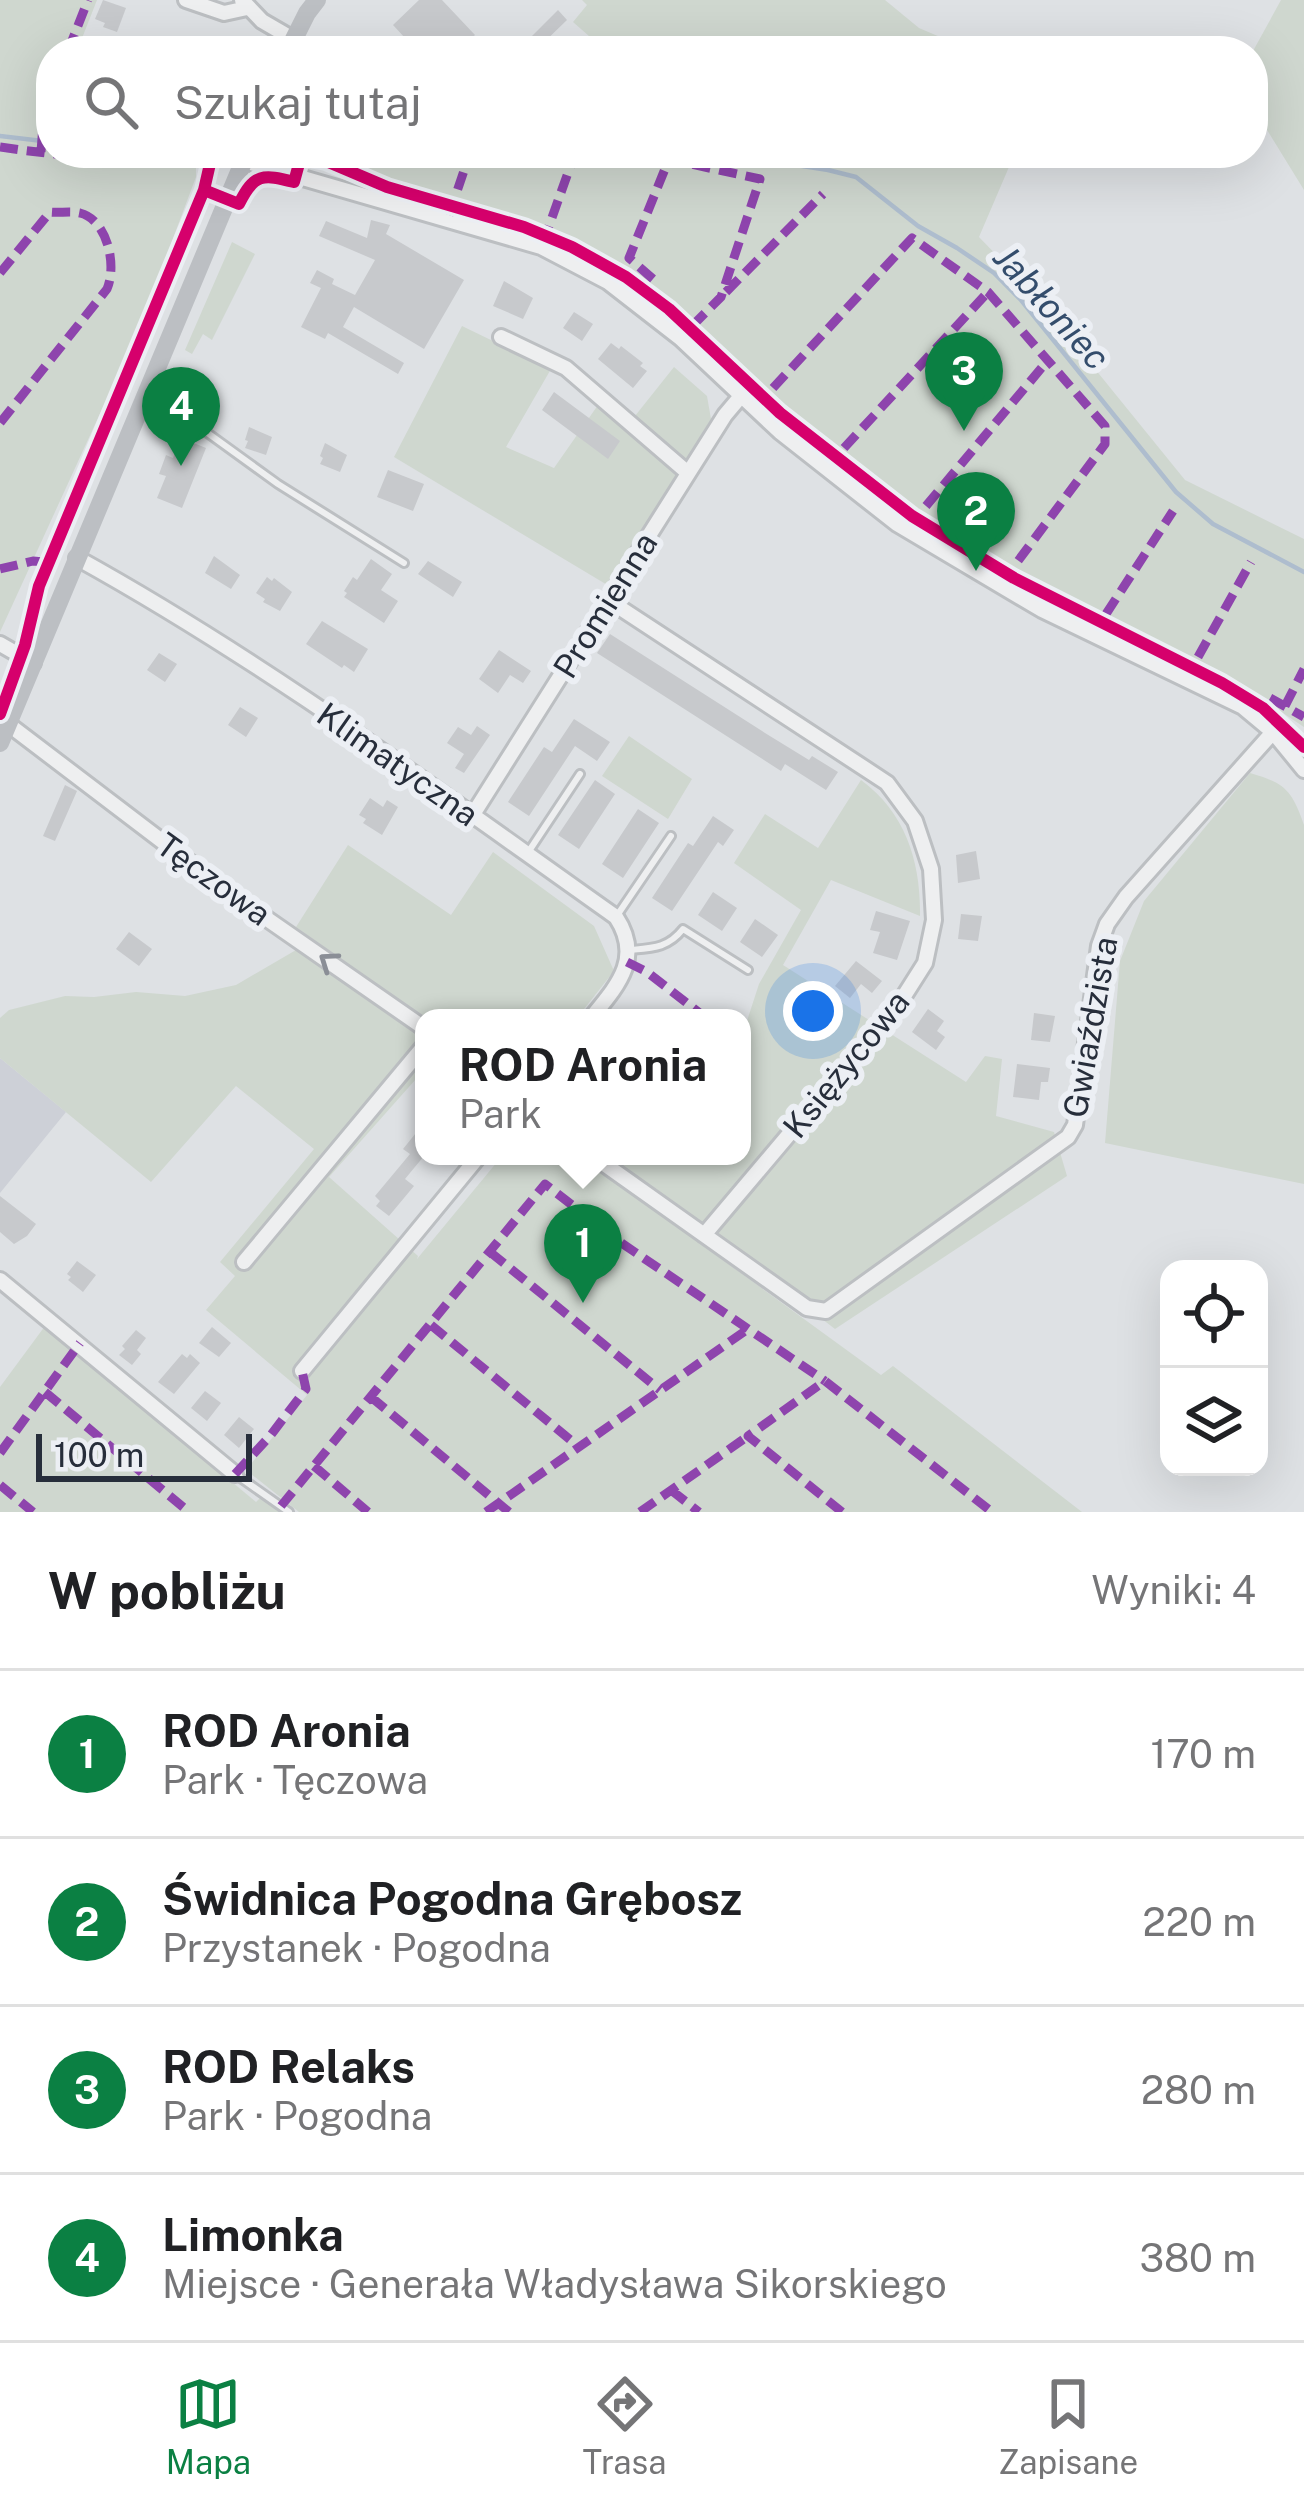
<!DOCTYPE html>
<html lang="pl">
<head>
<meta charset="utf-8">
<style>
	body { margin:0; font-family:"Public Sans",sans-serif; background:#f2f2f2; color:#202124 }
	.controls { position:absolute; right:36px; bottom:36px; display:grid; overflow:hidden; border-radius:24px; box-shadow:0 12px 48px #0002 }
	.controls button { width:108px; height:108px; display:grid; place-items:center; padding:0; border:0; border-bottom:3px solid #e0e0e0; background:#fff; color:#202124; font:60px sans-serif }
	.scale { position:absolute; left:36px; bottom:30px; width:216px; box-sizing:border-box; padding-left:12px; border:6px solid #272e3b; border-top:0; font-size:33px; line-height:42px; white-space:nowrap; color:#272e3b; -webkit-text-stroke:9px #eceff4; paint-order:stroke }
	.you { position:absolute; left:813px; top:1011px; width:42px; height:42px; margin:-30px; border:9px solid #fff; border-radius:50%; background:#1a73e8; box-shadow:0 0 0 18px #1a73e833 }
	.badge { display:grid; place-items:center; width:78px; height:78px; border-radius:50%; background:#0b8043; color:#fff; font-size:39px; font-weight:700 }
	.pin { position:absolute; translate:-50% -99px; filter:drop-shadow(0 3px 6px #0008) }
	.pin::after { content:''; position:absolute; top:63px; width:42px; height:36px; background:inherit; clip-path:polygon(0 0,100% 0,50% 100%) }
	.popup { position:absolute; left:415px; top:1009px; width:336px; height:156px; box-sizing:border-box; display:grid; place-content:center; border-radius:24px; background:#fff; filter:drop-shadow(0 3px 9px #0005); font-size:39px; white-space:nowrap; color:#757577 }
	.popup b { font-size:45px; color:#202124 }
	.popup::after { content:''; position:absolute; left:50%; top:100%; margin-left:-24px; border:24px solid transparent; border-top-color:#fff }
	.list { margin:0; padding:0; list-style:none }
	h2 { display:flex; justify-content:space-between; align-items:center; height:156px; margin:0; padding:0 48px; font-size:51px }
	h2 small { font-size:39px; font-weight:400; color:#757577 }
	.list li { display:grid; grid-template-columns:78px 1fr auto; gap:36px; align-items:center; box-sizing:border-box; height:168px; padding:0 48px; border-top:3px solid #e0e0e0 }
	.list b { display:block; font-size:45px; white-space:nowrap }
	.list p { margin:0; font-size:39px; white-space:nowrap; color:#757577 }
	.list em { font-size:39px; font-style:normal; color:#757577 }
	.icon { flex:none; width:66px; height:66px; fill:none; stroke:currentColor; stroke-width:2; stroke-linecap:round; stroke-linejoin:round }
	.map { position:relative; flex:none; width:1304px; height:1512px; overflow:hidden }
	.search { position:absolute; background:#fff; box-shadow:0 12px 48px #0002; left:36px; right:36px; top:36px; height:132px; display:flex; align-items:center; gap:30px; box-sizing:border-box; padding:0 42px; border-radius:48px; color:#757577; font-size:45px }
	.sheet { height:828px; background:#fff }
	nav { display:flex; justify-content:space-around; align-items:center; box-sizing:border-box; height:168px; border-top:3px solid #e0e0e0; background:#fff; font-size:33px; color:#757577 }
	nav a { display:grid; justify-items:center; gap:6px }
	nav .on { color:#0b8043 }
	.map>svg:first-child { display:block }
	.built { fill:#cdd0d7 }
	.green { fill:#cfd7cf }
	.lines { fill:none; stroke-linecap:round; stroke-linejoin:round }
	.stream { stroke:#aebdce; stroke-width:4.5 }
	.building { fill:#c7c9cc }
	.lane-casing { stroke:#bcbfc2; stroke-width:12 }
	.street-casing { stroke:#bcbfc2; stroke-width:20 }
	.lane { stroke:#eeeff0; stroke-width:6 }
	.street { stroke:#eeeff0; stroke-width:14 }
	.secondary { stroke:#bcbfc3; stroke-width:18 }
	.quiet { stroke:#8e44ad; stroke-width:9; stroke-dasharray:18 9; stroke-linecap:butt }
	.cycleway-casing { stroke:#eceff4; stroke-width:20 }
	.cycleway { stroke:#d6006c; stroke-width:12 }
	.oneway { stroke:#8a8e96 }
	.labels { text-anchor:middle; stroke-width:12; stroke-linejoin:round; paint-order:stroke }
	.street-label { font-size:33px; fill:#272e3b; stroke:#eceff4 }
	.water-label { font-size:36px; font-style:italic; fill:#344d6c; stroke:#eceff4 }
</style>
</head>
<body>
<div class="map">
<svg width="1304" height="1512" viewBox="0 0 1304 1512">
	<rect width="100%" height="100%" fill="#dee1e4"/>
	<path class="built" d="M0 1058 66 1112 0 1193Z"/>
	<path class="green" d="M0 0H97L77 51H51V153H201L200 156 144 155 145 162 196 166V177L141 324 0 632Z
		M582 0H885L919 28 973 51H606L573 22 587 5Z
		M1281 0H1304V190L1253 107V51Z
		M283 153H1015L979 237 1035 295 1185 480 1304 539V727L1245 688 1002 570 995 560 903 502 790 416 698 328 621 264 531 225 463 200Z
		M232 242 255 254 212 340 203 334 192 354 185 350Z
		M462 326 551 369 506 447 554 468 598 405 678 474 609 586 394 457Z
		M674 367 707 396 711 419 685 462 635 416Z
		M629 736 692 779 668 819 602 776Z
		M1250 773C1285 783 1292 790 1304 825V1184L1105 1143 1120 961 1144 901Z
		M861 780C906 813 921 863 920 916L831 880 783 965 966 1082 985 1056 1002 1059 996 1116 1054 1132 1067 1176 835 1329 610 1156H622L628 1160 631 1156H742V1028L746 1024 759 984 801 910 734 863 765 814 818 848Z
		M348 845 451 915 493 852 594 926 614 971 577 1018H424V1020L296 927Z
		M296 950 306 952 424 1037V1070L329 1177 418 1256 417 1259 502 1156H580L881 1375 893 1366 1082 1512H299L246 1470 307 1395 206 1310 235 1276 220 1262 314 1149 236 1086 151 1182 0 1058V1018L9 1010 65 996 94 997 136 992 185 996 236 985Z
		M45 1326 256 1502 261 1497 279 1512H0V1387Z"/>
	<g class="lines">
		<path class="stream" d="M0 136 51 142
			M718 153 828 170 856 177 918 226 957 248 994 273 1021 300 1176 492 1213 524 1304 572"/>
	</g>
	<path class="building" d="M103 0 126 8 117 32 103 27 105 23 95 19Z
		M419 0H442L475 35 457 51H417L393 25Z
		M558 10 567 20 535 51H517Z
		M371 220 390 225 386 234 464 280 424 349 354 307 343 327 404 363 398 374 328 333 325 339 301 327 321 288 310 283 317 270 334 279 332 284 355 295 375 260 319 236 326 221 367 238Z
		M504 281 533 298 523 319 493 306Z
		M574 312 593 324 582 341 563 328Z
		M611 343 619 349 621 346 643 363 640 366 647 371 633 388 598 359Z
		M554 392 620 441 608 459 542 410Z
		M249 427 272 437 266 455 245 448 248 441 245 440Z
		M181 438 206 448 182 508 157 498 166 476 159 474 166 455 173 458Z
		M325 443 347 455 340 472 320 464 323 458 320 456Z
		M388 470 424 484 413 511 377 497Z
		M214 556 240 575 231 589 205 573Z
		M371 559 392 574 381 590 398 601 384 623 344 597 347 593 344 591 353 577 357 580Z
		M428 561 462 582 453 597 418 574Z
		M267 577 272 581 274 578 292 592 280 611 263 602 265 599 256 593Z
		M322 621 368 649 354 672 344 665 342 668 306 644Z
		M610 634 765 733 809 760 812 756 838 772 826 790 785 764 781 771 597 653Z
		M499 650 531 671 523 683 510 675 498 693 479 679Z
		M159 653 177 664 165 682 147 670Z
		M240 707 258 718 246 737 228 725Z
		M574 719 610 742 597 761 575 746 529 816 508 802 544 747 552 752Z
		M477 726 490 735 464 773 455 768 464 754 447 743 458 727 471 735Z
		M595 780 615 794 579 849 558 835Z
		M65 785 77 791 55 841 43 836Z
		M370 798 383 807 387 800 398 807 382 835 363 823 366 819 359 815Z
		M638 809 659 823 623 878 602 864Z
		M713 816 734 830 723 846 718 842 672 911 652 898 688 843 693 846Z
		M976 851 980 879 958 883 956 855Z
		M713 892 737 908 722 931 698 915Z
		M876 911 910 921 897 960 873 953 880 932 870 930Z
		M961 914 982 916 978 941 958 939Z
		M755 919 778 935 762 957 740 942Z
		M129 932 152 949 139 966 116 949Z
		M856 961 882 981 872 993 861 984 850 998 835 986Z
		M928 1009 944 1021 937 1031 945 1037 936 1050 912 1032Z
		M1034 1013 1055 1016 1050 1042 1031 1040Z
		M1017 1064 1050 1068 1048 1082H1041L1039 1100 1013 1097Z
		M424 1123V1156L405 1179 414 1186 389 1216 376 1206 380 1201 375 1196 410 1154 403 1149Z
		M0 1196 36 1224 27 1236 14 1244 0 1232Z
		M77 1261 96 1275 83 1292 68 1280 71 1277 67 1274Z
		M212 1327 231 1343 219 1357 199 1343Z
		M136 1330 146 1338 137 1350 141 1354 132 1365 119 1355 125 1349 122 1346Z
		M182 1354 187 1358 190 1354 200 1363 174 1394 158 1382Z
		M205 1391 221 1403 207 1421 191 1408Z
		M239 1417 254 1429 239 1448 224 1435Z"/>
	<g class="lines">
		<defs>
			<path id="lane" d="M151 392 278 484 404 563
				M529 851 580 774
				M616 917 671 836
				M630 950C653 948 668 948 683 929L748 970
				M238 1476 289 1512"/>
			<path id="street" d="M186 0 224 13 247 8
				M242 0 262 21 293 39
				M244 161 541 247 608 282 680 338 780 432 897 524 1042 610 1243 707 1273 732 1304 770
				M501 337 566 368 688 473
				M77 558C267 663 439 792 616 917 643 958 618 985 591 1018
				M608 600 887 783 915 821 931 869 934 920 925 963 899 1004 704 1235
				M0 644 33 663
				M8 724 234 896 424 1028
				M472 816 725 415 741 396
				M593 1156 807 1308 826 1311 1068 1137 1075 1125 1099 946 1107 924 1126 897 1273 732
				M244 1262 424 1046
				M0 1280 235 1474
				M302 1371 479 1156"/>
		</defs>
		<use href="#lane" class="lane-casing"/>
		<use href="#street" class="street-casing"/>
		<use href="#lane" class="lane"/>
		<use href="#street" class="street"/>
		<path class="secondary" d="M288 51 307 13 317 0
			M0 743 247 153"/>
		<path class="quiet" d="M68 51 88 0
			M0 147C79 159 163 162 244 161
			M41 152 43 125 51 99
			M640 153 760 179 721 297 684 334
			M449 215 470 153
			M543 243 575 153
			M0 273 50 212C59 213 71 211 80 213 108 220 117 266 107 289L0 423
			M653 279 629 258 669 159
			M726 292 823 194
			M773 388 912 238 988 292 1105 426V444L1015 565
			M844 448 988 292
			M926 506 1049 359
			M0 569 33 561 44 562
			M1106 614 1173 511
			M1198 657 1251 562
			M1270 698 1304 717
			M1285 706 1304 669
			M627 962 647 972 706 1018
			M490 1252 660 1390
			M431 1325 579 1447
			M45 1392 189 1512
			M371 1397 509 1512
			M0 1453 80 1343
			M314 1466 368 1512
			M235 1474 270 1436 306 1389 302 1371
			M0 1485 33 1512
			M671 1490 699 1512
			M281 1506 545 1184 617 1240 825 1381
			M486 1512 748 1329
			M640 1512 748 1436
			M842 1512 748 1436 825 1381 992 1512"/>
		<defs>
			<path id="cycleway" d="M204 190 239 204C254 173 263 174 294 182L300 160 309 158 326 161 387 187 524 227 572 247 626 277 669 309 780 413 912 516 1014 578 1222 683 1263 708 1304 747
				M0 714 25 645 39 586 204 190 212 155 223 153"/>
		</defs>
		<use href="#cycleway" class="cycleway-casing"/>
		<use href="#cycleway" class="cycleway"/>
	</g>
	<defs><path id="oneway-chevron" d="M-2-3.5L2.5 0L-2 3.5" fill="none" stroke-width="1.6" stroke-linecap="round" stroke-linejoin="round" transform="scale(3)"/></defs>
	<use class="oneway" href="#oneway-chevron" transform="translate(328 961) rotate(-145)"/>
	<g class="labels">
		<g class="street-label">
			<text transform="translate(605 605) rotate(-58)" y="12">Promienna</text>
			<text transform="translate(398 764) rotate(35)" y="12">Klimatyczna</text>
			<text transform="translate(214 879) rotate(36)" y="12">Tęczowa</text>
			<text transform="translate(1090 1027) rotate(-80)" y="12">Gwiaździsta</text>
			<text transform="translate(846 1064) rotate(-51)" y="12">Księżycowa</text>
		</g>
		<g class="water-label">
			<text transform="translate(1052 307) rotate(48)" y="13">Jabłoniec</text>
		</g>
	</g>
</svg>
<div class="controls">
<button><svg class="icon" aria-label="locate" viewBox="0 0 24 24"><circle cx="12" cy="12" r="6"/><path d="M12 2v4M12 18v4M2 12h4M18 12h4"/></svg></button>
<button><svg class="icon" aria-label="layers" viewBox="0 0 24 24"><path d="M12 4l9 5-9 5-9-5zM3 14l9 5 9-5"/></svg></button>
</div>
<div class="scale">100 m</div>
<div class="you"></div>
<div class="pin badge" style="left:583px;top:1303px">1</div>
<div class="popup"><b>ROD Aronia</b>Park</div>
<div class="pin badge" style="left:976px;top:571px">2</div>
<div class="pin badge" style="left:964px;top:431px">3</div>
<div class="pin badge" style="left:181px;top:466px">4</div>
<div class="search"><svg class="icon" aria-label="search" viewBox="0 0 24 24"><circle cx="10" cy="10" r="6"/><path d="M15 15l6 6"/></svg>Szukaj tutaj</div>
</div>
<section class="sheet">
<h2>W pobliżu<small>Wyniki: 4</small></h2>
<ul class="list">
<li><span class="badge">1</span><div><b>ROD Aronia</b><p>Park · Tęczowa</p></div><em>170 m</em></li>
<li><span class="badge">2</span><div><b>Świdnica Pogodna Grębosz</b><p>Przystanek · Pogodna</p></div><em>220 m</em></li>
<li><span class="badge">3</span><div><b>ROD Relaks</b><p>Park · Pogodna</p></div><em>280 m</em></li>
<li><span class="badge">4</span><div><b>Limonka</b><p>Miejsce · Generała Władysława Sikorskiego</p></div><em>380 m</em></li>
</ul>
</section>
<nav>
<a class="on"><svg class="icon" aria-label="map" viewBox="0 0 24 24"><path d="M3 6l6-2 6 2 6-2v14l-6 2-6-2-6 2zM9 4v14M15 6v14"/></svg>Mapa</a>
<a><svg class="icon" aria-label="directions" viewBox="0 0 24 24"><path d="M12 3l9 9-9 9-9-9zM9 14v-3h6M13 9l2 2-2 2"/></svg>Trasa</a>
<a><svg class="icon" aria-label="saved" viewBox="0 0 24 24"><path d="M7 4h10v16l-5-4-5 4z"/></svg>Zapisane</a>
</nav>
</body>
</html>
